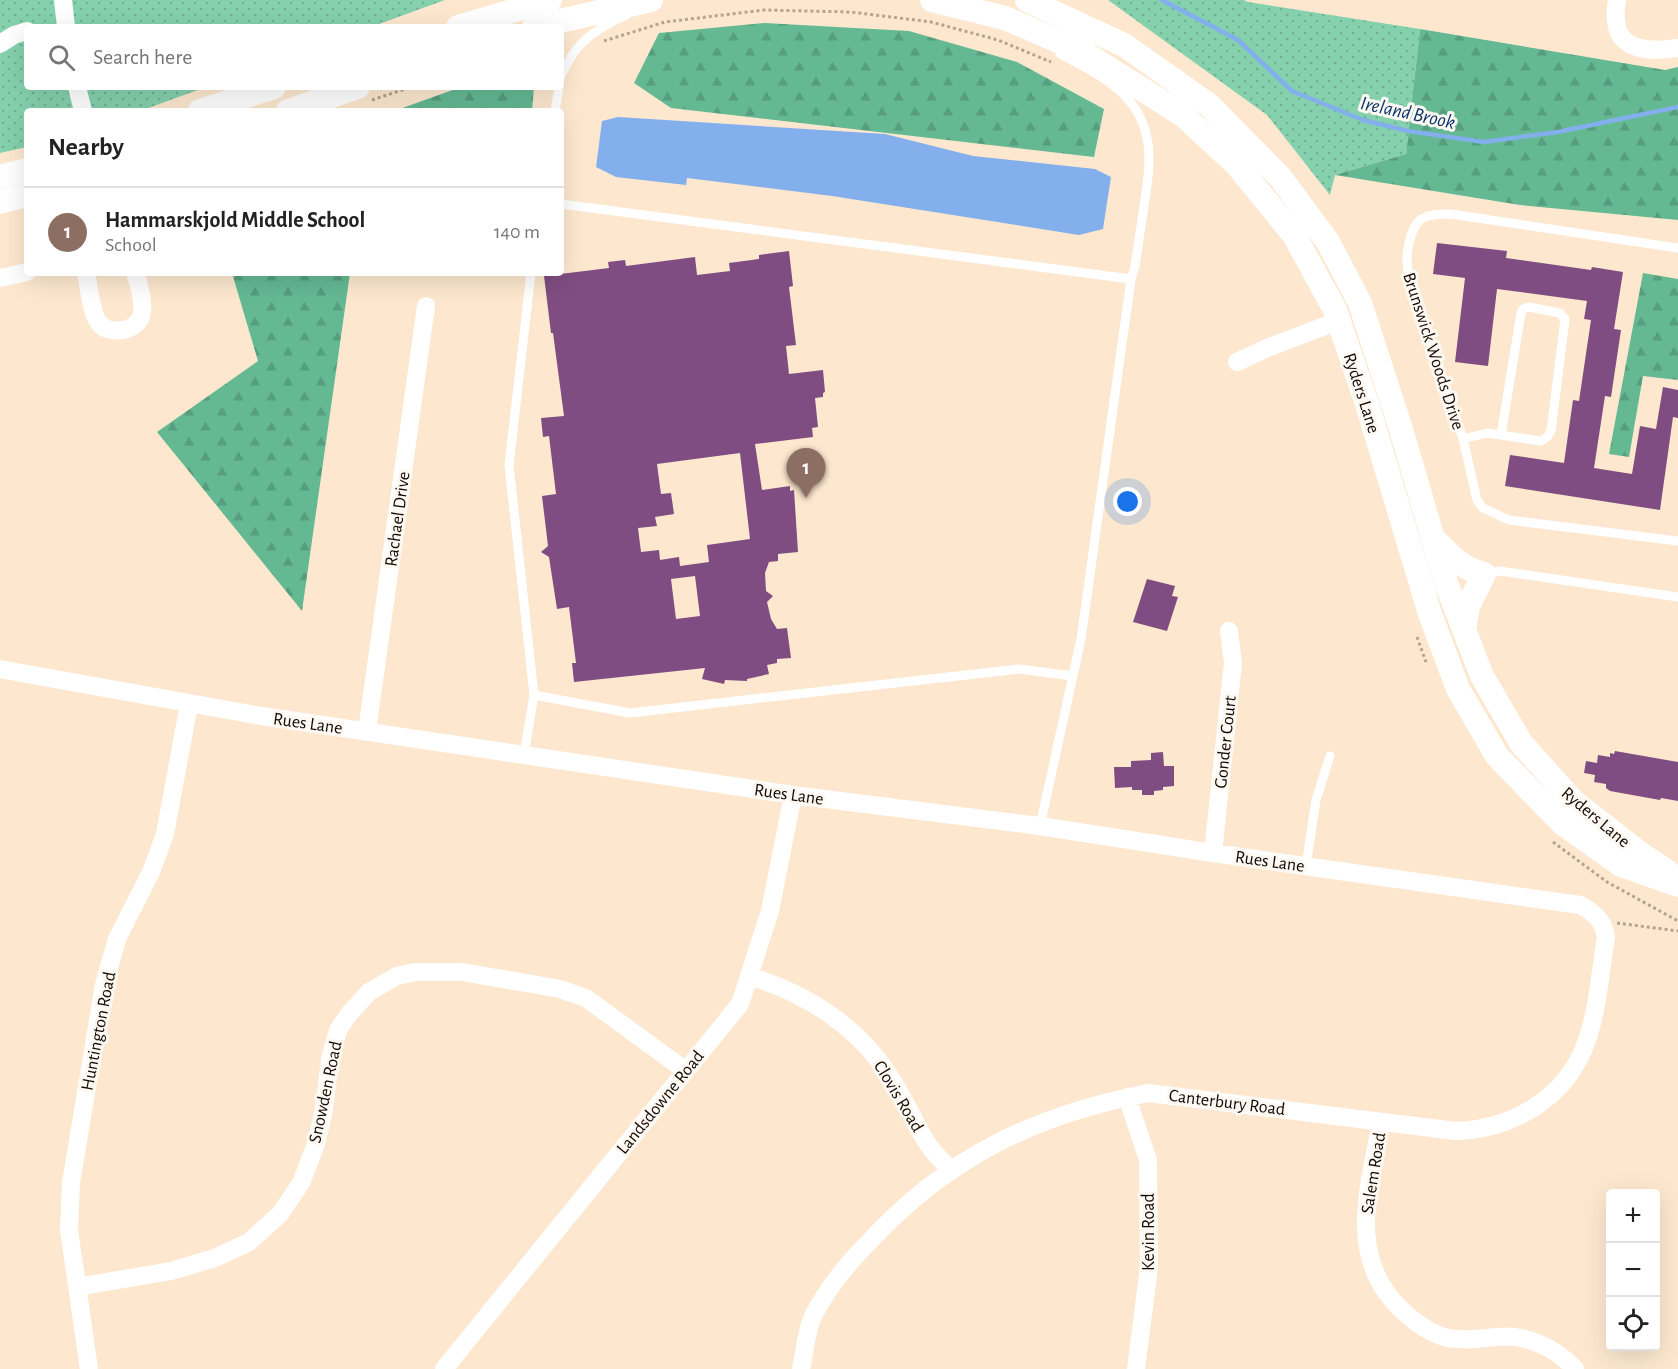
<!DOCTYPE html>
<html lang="en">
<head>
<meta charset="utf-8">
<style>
	body { margin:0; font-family:"Alegreya Sans",sans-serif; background:#f2f2f2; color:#222 }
	.controls { position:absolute; right:18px; bottom:18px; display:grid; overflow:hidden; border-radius:6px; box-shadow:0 6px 24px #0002 }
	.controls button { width:54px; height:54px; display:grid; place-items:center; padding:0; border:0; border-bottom:2px solid #e0e0e0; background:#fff; color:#222; font:30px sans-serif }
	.you { position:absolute; left:1128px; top:502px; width:21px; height:21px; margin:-15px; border:4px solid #fff; border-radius:50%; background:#1a73e8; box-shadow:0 0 0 9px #1a73e833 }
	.badge { display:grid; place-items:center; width:39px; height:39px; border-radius:50%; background:#0986ce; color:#fff; font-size:20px; font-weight:700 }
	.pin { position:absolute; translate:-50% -50px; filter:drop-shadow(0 2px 3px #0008) }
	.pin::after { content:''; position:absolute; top:32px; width:21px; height:18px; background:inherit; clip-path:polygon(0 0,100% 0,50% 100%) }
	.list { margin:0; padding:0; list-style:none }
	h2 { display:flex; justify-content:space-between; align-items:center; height:78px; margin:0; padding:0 24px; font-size:26px }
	h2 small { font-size:20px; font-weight:400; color:#767676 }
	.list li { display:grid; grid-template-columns:39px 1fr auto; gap:18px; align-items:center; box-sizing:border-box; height:90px; padding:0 24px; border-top:2px solid #e0e0e0 }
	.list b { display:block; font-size:22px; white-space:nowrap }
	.list p { margin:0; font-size:20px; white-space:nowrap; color:#767676 }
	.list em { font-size:20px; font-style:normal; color:#767676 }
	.icon { flex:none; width:33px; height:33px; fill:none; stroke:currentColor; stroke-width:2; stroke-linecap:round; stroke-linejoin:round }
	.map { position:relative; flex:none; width:1678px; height:1369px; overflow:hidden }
	.search { position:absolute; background:#fff; box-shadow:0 6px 24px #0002; left:24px; top:24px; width:540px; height:66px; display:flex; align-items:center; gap:15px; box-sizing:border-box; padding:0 21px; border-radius:6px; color:#767676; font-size:22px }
	.panel { position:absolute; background:#fff; box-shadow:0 6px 24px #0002; left:24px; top:108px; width:540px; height:168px; border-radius:6px }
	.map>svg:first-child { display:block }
	.grass { fill:url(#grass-dots) }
	.forest { fill:url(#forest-firs) }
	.water { fill:#83afec }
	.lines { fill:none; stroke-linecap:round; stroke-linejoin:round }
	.stream { stroke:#83afec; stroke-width:4.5 }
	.building { fill:#7f4d82; fill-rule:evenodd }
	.path { stroke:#b5a490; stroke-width:3; stroke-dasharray:3 3; stroke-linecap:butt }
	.service { stroke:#fff; stroke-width:9 }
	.minor { stroke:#fff; stroke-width:18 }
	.secondary { stroke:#fff; stroke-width:24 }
	.labels { text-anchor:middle; stroke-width:6; stroke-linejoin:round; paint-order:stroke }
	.street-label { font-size:18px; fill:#120a02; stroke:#fdf8f2 }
	.water-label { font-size:20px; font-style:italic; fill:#08346a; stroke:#fdf8f2 }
</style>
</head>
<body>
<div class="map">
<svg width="1678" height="1369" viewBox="0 0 1678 1369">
	<defs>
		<pattern id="grass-dots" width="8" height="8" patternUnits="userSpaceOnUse" patternTransform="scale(1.5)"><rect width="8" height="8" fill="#85d1ad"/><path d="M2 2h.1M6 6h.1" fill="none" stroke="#72b293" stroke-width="1.8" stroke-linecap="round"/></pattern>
		<pattern id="forest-firs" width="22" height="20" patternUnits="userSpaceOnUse" patternTransform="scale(1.5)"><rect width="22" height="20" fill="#64b993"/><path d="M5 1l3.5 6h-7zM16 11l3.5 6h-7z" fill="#569e7d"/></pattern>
	</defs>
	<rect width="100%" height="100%" fill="#fde8cf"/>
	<path class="grass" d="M0 0H445L371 27H27V87H206L140 111H27V147L0 153Z
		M1108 0H1244L1248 2 1420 29 1406 154 1335 175 1330 195 1267 115Z"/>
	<path class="forest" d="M765 23 909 31 1017 62 1104 109 1094 157 671 108 634 83 659 33Z
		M1420 29 1665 70 1678 67V220L1520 205 1335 175 1406 154Z
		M461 87H534L532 111H394Z
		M232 273H350L302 611 157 432 258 361Z
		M1643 273 1678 279V380L1643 376 1629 457 1609 454Z"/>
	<path class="water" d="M618 117 885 134 973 156 1095 169 1111 177 1103 229 1079 235 832 196 687 178 686 185 616 177 596 167 602 121Z"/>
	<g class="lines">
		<path class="stream" d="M1162 0 1238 40 1292 91 1363 120 1408 131 1484 142 1558 132 1678 107"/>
	</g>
	<path class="building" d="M1437 243 1507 251 1506 258 1591 270 1592 267 1623 272 1614 329 1621 330 1611 397 1605 396 1594 468 1632 474 1640 426 1656 429 1663 387 1678 390V418L1673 417 1660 510 1505 486 1510 455 1564 463 1573 400 1579 401 1591 320 1584 319 1587 301 1497 289 1488 366 1455 362 1465 278 1433 274Z
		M789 251 793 286 789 287 796 345 786 346 789 374 823 370 825 392 823 393V397L815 398 818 427 812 428 813 437 755 444 762 490 790 486V491L794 490 798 552 778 554V561L769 562 765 573 766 591 773 596 767 602 771 619 777 629 787 628 791 658 777 659V663L767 665 769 674 747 679V681L725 680 724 684 702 679 705 668 574 682 572 663H576L569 607 557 609 549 557 541 552 548 546 542 496 556 494 549 436 543 437 541 418 564 416 553 333H551L544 276 609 268 608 262 625 260 626 266 695 257 697 275 730 271 729 263 759 259V255ZM740 453 750 539 707 545 709 562 680 566 679 557 660 560 659 550 641 552 638 528 657 526 655 517 674 514 671 493 661 494 657 464ZM695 576 700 616 676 619 671 579Z
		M1147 579 1175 586 1172 596 1178 597 1167 631 1133 622Z
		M1615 751 1678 762V801L1661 798 1660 800 1610 791 1606 788V784L1594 782 1595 775 1584 773 1586 761 1597 763 1598 755 1610 757V753L1614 754Z
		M1163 752 1164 766H1174V786L1163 787V790L1154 791V795H1142V790H1132V787L1115 788 1114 767H1131V761L1151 760V753Z"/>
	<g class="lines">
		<path class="path" d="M604 41 665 22 764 10 851 12 931 22 998 40 1051 62
			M372 100 411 87
			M1417 637 1426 662
			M1553 842 1607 882 1678 921
			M1617 923 1678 931"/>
		<path class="service" d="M1060 54C1083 66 1108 78 1126 97 1156 129 1150 167 1144 206 1141 226 1138 246 1135 266L1131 279
			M561 76C575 43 593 30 625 16
			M555 111 559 87
			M561 204 1131 279 1081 639 1040 826
			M1678 248 1451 214C1425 214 1415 216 1409 243 1406 255 1406 264 1409 276L1463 439 1477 500 1483 508 1509 520 1678 541
			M1463 439 1487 433 1541 441 1547 437 1551 431 1565 319 1560 313 1529 307 1523 309 1521 313 1501 435
			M1485 574 1500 571 1678 597
			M534 695 630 713 1019 669 1073 676
			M524 755 534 695 509 465 531 273
			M1306 866 1316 800 1330 756"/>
		<path class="minor" d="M63 0 66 27
			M1617 0C1616 6 1615 13 1616 20 1617 52 1654 52 1678 48
			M0 44 14 35 27 31
			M77 87 83 111
			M86 273C89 286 91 313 99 323 108 335 133 332 140 319 146 308 139 284 135 273
			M0 278 27 272
			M1237 362 1267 348 1338 321
			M0 669 255 715 793 795 1040 826 1213 853 1580 905C1595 913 1604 921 1606 938 1600 972 1598 1010 1586 1043 1566 1098 1513 1129 1456 1131L1148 1093C1035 1115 947 1157 868 1243 847 1264 827 1289 813 1316 806 1331 805 1352 801 1369
			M367 731 426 306
			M1213 853 1233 663 1229 631
			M749 976C807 994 858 1026 891 1078 905 1100 915 1124 929 1146 935 1155 944 1162 951 1170
			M1127 1097 1148 1160 1149 1267 1136 1369
			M1381 1122C1369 1189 1345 1260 1405 1313 1418 1325 1439 1339 1457 1339 1471 1340 1484 1338 1498 1337 1526 1334 1556 1348 1575 1369
			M77 1287 171 1271 215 1258 249 1242 280 1214 301 1183 316 1144 324 1109 330 1059 338 1030 349 1014 369 992 397 976 416 972H462L560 989 586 998 686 1071
			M89 1369 69 1230 71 1183 104 985 117 939 151 872 165 834 189 704
			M444 1369 740 1004 770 911 793 795"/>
		<path class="secondary" d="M932 0 1005 18 1081 51 1183 115 1237 165 1294 235 1335 310 1368 407 1430 614 1458 689 1497 756 1562 823 1621 865 1678 885
			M1027 0 1124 45 1209 105 1280 177 1328 242 1360 303 1400 426 1446 583 1482 676 1521 743 1573 801 1638 852 1668 872
			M458 27 550 0
			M534 27 651 0
			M200 111 274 87
			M288 111 358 87
			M0 177 27 170
			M0 202 27 195
			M1435 540C1452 557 1461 568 1484 574L1468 606 1464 629"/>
	</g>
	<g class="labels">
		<g class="street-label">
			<text transform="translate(1434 351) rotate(72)" y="6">Brunswick Woods Drive</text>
			<text transform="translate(1362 393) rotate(72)" y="6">Ryders Lane</text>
			<text transform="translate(397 519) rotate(-82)" y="6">Rachael Drive</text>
			<text transform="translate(308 723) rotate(8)" y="6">Rues Lane</text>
			<text transform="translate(1225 742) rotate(-84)" y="6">Gonder Court</text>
			<text transform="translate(789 794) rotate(8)" y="6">Rues Lane</text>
			<text transform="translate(1596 817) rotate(40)" y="6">Ryders Lane</text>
			<text transform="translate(1270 861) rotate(8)" y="6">Rues Lane</text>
			<text transform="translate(98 1031) rotate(-79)" y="6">Huntington Road</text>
			<text transform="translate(325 1092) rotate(-78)" y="6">Snowden Road</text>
			<text transform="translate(899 1096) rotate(59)" y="6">Clovis Road</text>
			<text transform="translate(660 1102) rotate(-51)" y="6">Landsdowne Road</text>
			<text transform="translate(1227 1102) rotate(7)" y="6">Canterbury Road</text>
			<text transform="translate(1373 1173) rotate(-81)" y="6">Salem Road</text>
			<text transform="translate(1148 1232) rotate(-90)" y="6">Kevin Road</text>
		</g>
		<g class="water-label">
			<text transform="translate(1408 112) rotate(12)" y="7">Ireland Brook</text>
		</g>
	</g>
</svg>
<div class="controls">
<button>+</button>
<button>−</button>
<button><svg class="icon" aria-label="locate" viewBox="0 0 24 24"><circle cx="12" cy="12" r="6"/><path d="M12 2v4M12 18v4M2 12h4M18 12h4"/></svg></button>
</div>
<div class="you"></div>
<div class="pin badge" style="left:806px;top:498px;background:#8d6e63">1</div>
<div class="search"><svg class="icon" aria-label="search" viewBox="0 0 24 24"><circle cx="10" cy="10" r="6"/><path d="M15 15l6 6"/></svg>Search here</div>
<section class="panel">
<h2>Nearby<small></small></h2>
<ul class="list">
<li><span class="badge" style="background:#8d6e63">1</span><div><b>Hammarskjold Middle School</b><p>School</p></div><em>140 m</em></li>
</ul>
</section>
</div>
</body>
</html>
